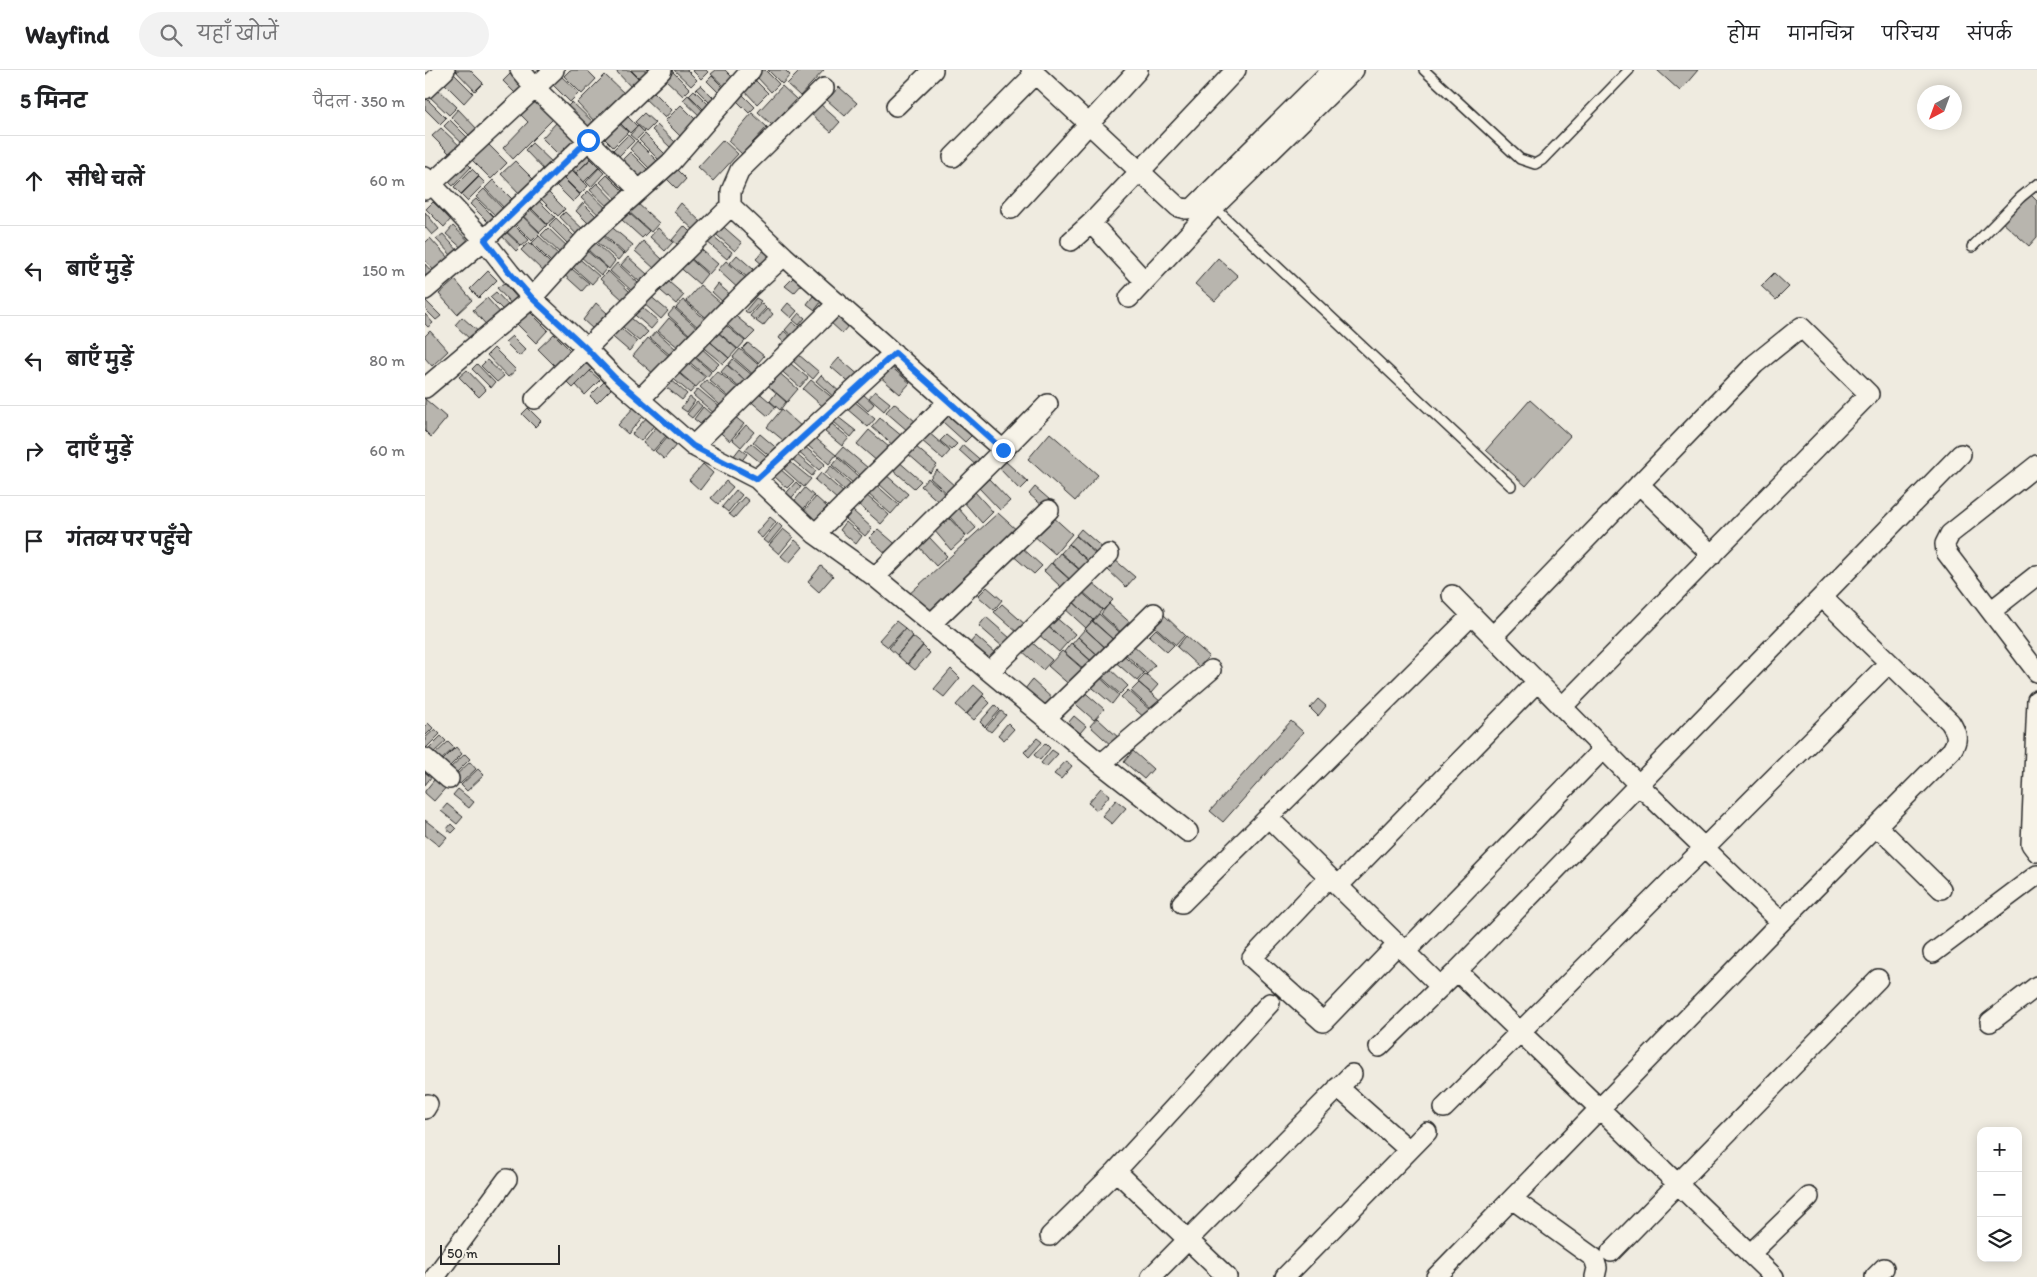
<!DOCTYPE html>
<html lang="hi">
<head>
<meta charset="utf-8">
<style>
	body { margin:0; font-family:Itim,"Playpen Sans Deva",sans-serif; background:#f2f2f2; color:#202124 }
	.controls { position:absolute; right:15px; bottom:15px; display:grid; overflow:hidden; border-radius:10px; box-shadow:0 2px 12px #0003 }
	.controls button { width:45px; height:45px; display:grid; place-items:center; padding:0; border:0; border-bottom:1px solid #e0e0e0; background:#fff; color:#202124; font:25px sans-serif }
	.compass { position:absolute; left:1492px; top:15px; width:45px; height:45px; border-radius:50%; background:#fff; box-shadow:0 2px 12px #0003; rotate:221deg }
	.scale { position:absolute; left:15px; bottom:12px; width:120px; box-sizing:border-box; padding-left:5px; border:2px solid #2b2b2b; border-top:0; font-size:14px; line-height:18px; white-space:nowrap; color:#2b2b2b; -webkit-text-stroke:4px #f7f3e8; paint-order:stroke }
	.stop { position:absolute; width:15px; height:15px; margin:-11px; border:4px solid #1a73e8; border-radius:50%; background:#fff }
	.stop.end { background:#1a73e8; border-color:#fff; box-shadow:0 1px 5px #0008 }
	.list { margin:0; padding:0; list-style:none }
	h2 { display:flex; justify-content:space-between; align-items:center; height:65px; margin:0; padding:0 20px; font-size:21px }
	h2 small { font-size:16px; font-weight:400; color:#757577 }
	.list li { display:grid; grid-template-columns:32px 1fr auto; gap:15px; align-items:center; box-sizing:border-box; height:90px; padding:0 20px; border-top:1px solid #e0e0e0 }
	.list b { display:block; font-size:19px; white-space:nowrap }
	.list em { font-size:16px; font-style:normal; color:#757577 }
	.icon { flex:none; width:28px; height:28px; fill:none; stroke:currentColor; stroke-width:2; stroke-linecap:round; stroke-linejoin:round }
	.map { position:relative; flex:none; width:1612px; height:1207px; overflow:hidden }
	header { display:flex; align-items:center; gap:30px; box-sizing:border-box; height:70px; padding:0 25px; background:#fff; border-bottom:1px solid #e0e0e0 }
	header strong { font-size:24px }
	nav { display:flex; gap:28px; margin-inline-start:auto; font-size:18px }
	.search { width:350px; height:45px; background:#f2f2f2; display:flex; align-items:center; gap:12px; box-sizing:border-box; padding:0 18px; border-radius:28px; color:#757577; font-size:19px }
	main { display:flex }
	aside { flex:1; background:#fff }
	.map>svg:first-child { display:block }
	.building { fill:#b8b5ae; stroke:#2b2b2b }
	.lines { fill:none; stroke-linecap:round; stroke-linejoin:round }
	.lane-casing { stroke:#2b2b2b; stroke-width:12 }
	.street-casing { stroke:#2b2b2b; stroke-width:22 }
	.lane { stroke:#f7f3e8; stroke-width:9 }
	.street { stroke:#f7f3e8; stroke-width:19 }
	.route { stroke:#1a73e8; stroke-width:6 }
</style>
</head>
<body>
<header>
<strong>Wayfind</strong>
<div class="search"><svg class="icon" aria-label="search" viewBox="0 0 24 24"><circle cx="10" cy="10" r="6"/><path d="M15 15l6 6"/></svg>यहाँ खोजें</div>
<nav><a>होम</a><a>मानचित्र</a><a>परिचय</a><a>संपर्क</a></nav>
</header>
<main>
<aside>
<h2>5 मिनट<small>पैदल · 350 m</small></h2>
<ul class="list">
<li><svg class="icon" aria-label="ahead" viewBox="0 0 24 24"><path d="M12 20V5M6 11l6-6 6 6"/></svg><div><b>सीधे चलें</b></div><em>60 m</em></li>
<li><svg class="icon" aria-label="left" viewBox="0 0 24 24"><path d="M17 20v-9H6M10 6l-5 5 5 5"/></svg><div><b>बाएँ मुड़ें</b></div><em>150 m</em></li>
<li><svg class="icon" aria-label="left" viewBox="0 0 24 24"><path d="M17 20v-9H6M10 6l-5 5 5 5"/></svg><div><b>बाएँ मुड़ें</b></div><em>80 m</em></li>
<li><svg class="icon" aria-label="right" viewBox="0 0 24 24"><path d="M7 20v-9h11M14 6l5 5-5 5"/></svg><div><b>दाएँ मुड़ें</b></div><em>60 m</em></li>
<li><svg class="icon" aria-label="arrive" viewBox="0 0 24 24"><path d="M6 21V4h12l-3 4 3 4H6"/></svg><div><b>गंतव्य पर पहुँचे</b></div></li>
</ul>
</aside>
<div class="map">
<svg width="1612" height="1207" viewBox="0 0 1612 1207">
	<rect width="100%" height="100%" fill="#efebe0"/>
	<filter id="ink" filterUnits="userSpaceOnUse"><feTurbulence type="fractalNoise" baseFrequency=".02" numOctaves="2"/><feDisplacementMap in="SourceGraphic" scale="10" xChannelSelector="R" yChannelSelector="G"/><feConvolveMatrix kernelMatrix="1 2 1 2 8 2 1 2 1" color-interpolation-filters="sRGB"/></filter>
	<g filter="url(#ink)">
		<path class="building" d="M30 0H45L58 13 50 21Z
			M145 0H162L171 9 157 24 139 6Z
			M190 0H205L216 11 208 19Z
			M206 0H221L225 3 217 11Z
			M249 0H262L272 10 266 16Z
			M267 0H281L283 2 276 9Z
			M291 0H300L309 9 301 18 286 4Z
			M337 0H340L354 14 346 22 331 6Z
			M343 0H360L365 5 357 14Z
			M376 0H399L375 26 362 14Z
			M1232 0H1273L1255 21Z
			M247 1 265 19 258 26 240 9Z
			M27 2 48 23 39 33 18 12Z
			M86 3 101 18 93 26 78 11Z
			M180 5 201 25 172 54 152 33Z
			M136 6 154 23 145 32 127 14Z
			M287 6 300 19 295 24 282 11Z
			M329 9 343 23 332 34 318 19Z
			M276 15 291 30 286 34 271 19Z
			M357 16 371 29 347 55 333 42Z
			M414 17 432 33 420 46 402 30Z
			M225 18 247 40 240 48 217 26Z
			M13 19 32 37 24 45 5 27Z
			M269 20 286 37 281 42 264 25Z
			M316 23 330 37 324 43 310 29Z
			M263 25 279 42 275 46 258 30Z
			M105 26 128 49 88 89 78 78 103 52 91 40Z
			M2 29 21 48 15 54 0 39V31Z
			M147 32 170 54 161 64 138 41Z
			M395 34 415 52 406 62 386 44Z
			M256 35 271 50 255 66 240 51Z
			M33 39 54 61 47 68 26 47Z
			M197 41 212 56 205 63 190 48Z
			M219 43 230 53 221 62 210 52Z
			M327 43 342 57 317 84 303 71Z
			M25 50 44 69 39 75 19 56Z
			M190 50 203 62 188 77 175 64Z
			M132 52 152 72 136 87 117 68Z
			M232 55 250 72 245 77 227 60Z
			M213 56 219 62 211 70 205 65Z
			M16 58 37 78 28 87 7 66Z
			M220 64 243 87 237 93 214 70Z
			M203 65 209 71 194 86 188 80Z
			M298 70 313 84 288 111 273 97Z
			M212 71 235 94 227 101 205 79Z
			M61 72 82 93 66 109 45 88Z
			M107 73 129 94 121 102 100 80Z
			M205 82 226 103 218 111 197 90Z
			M160 83 166 88 151 103 146 97Z
			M166 89 174 97 159 112 151 103Z
			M40 91 46 97 28 116 22 110Z
			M90 91 110 111 96 125 76 104Z
			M142 95 163 116 155 124 134 103Z
			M174 98 179 103 166 117 161 112Z
			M250 98 261 109 252 119 241 108Z
			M47 99 54 106 36 124 29 117Z
			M133 103 155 125 148 132 126 110Z
			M182 105 202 125 194 132 175 112Z
			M54 107 60 113 42 131 36 125Z
			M68 110 89 131 81 140 60 118Z
			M172 113 193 135 187 141 165 120Z
			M59 119 79 140 72 147 51 127Z
			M120 119 140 139 133 146 113 126Z
			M163 121 184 141 177 148 156 128Z
			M1603 122 1612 131V167L1604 176 1576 151Z
			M109 126 130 147 122 154 102 134Z
			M51 129 70 148 65 154 45 134Z
			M8 132 26 149 19 157 1 139Z
			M211 132 234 153 226 162 203 141Z
			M158 133 175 150 167 157 151 141Z
			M256 133 276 152 269 160 249 142Z
			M102 136 122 155 115 162 95 143Z
			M0 142 14 159 7 165 0 157Z
			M93 142 115 163 107 171 86 150Z
			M140 142 161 162 155 168 135 147Z
			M204 143 224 161 217 168 197 150Z
			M131 148 154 171 147 178 124 155Z
			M84 150 104 170 97 176 77 157Z
			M293 152 317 173 310 181 286 160Z
			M183 154 208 175 200 184 176 162Z
			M28 156 47 174 40 181 21 164Z
			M259 156 267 164 256 177 247 170Z
			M123 158 145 179 138 186 116 165Z
			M233 158 248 172 240 181 225 167Z
			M79 160 96 176 91 181 75 164Z
			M18 164 35 183 29 188 11 169Z
			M176 164 198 184 193 190 171 171Z
			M287 165 307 182 302 189 281 171Z
			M114 166 136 187 128 194 107 173Z
			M5 168 24 189 10 202 0 190V173Z
			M218 171 238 190 230 199 210 181Z
			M104 172 126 194 119 202 96 180Z
			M170 172 190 191 184 199 163 180Z
			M271 175 293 194 284 204 262 185Z
			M342 177 349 184 339 196 331 189Z
			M161 180 182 198 176 205 155 186Z
			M150 185 174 206 167 214 143 193Z
			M261 185 282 204 274 214 252 195Z
			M312 185 328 199 322 207 305 193Z
			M203 187 222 204 215 212 196 195Z
			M793 188 813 206 790 231 770 214Z
			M301 191 324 211 316 221 293 200Z
			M192 193 214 214 207 221 185 201Z
			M0 194 7 202 0 208Z
			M142 195 164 213 157 221 136 202Z
			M63 201 72 210 54 228 45 219Z
			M183 201 205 222 198 230 175 209Z
			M1349 203 1364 217 1351 230 1336 216Z
			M371 205 379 212 369 223 360 216Z
			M237 206 259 225 251 234 229 215Z
			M30 210 47 230 32 244 14 224Z
			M79 213 96 232 90 238 72 218Z
			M293 214 307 226 300 234 287 222Z
			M275 215 297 234 284 250 261 231Z
			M71 222 88 240 83 245 65 227Z
			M224 225 243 241 236 249 217 232Z
			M388 226 396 232 390 240 382 234Z
			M62 228 79 247 65 259 48 240Z
			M331 228 336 231 324 244 320 241Z
			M0 230 16 246 11 250 0 239Z
			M258 230 281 250 274 258 251 238Z
			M211 232 233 251 226 259 204 240Z
			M171 233 182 243 168 259 158 250Z
			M336 233 341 238 330 250 325 246Z
			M363 233 372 241 366 248 357 240Z
			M249 238 272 258 266 266 243 245Z
			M342 239 348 244 338 256 331 251Z
			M103 240 123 260 111 273 91 253Z
			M307 243 330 262 321 271 299 252Z
			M374 243 380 248 374 255 368 250Z
			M0 244 8 253 3 257 0 254Z
			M201 244 223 262 214 271 193 253Z
			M412 244 424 255 417 263 405 252Z
			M37 247 56 264 48 272 30 255Z
			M244 248 265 266 254 278 233 261Z
			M367 252 376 259 368 267 360 260Z
			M191 254 212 272 204 281 183 263Z
			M299 254 320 271 313 279 293 262Z
			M5 261 23 281 7 296 0 288V266Z
			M231 261 251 279 245 285 225 268Z
			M291 261 312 279 304 288 283 270Z
			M359 261 368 269 362 275 354 268Z
			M129 264 149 284 134 300 113 279Z
			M87 266 101 280 94 286 80 272Z
			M223 268 245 287 230 305 208 286Z
			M281 268 304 288 298 294 275 275Z
			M323 273 339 286 333 293 317 279Z
			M274 276 294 294 287 301 267 284Z
			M69 278 91 300 83 307 62 285Z
			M315 279 337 298 330 306 308 287Z
			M267 285 286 302 282 307 262 290Z
			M374 285 394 302 388 309 368 291Z
			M414 288 436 307 428 316 406 297Z
			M258 289 280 307 271 317 250 299Z
			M308 289 328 306 322 312 303 295Z
			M360 289 383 308 375 317 353 298Z
			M62 290 79 306 72 312 56 296Z
			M161 292 167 299 148 318 141 311Z
			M52 294 70 313 66 318 47 299Z
			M302 295 321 312 316 319 296 302Z
			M464 295 485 313 475 324 454 306Z
			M42 300 61 320 54 327 34 307Z
			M250 300 270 317 265 323 245 306Z
			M165 301 175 310 160 325 151 315Z
			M292 301 313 318 305 328 284 310Z
			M352 301 373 319 362 332 341 314Z
			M396 305 417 324 412 330 391 311Z
			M243 307 262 324 257 330 237 314Z
			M281 310 303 328 296 336 275 317Z
			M386 310 410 330 402 340 378 319Z
			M179 312 186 319 172 333 165 326Z
			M273 319 296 338 290 344 268 325Z
			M331 320 351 337 343 346 323 329Z
			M450 321 465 333 459 341 444 328Z
			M351 323 361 332 355 340 345 331Z
			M438 324 449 334 443 341 432 331Z
			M265 327 270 331 262 342 256 338Z
			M0 329 22 348 6 367 0 361Z
			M1105 330 1145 366 1101 416 1061 380Z
			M429 331 450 349 443 357 422 339Z
			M272 332 277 336 267 348 262 344Z
			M469 333 491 352 483 361 461 342Z
			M210 336 220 344 203 364 193 355Z
			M278 337 287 345 278 356 269 349Z
			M103 338 116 351 110 357 97 344Z
			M357 339 378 358 364 375 342 357Z
			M304 342 319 354 305 371 290 358Z
			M524 346 547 365 540 372 518 352Z
			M222 347 230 354 216 371 207 364Z
			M413 347 431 361 426 367 409 352Z
			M455 348 478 367 470 377 447 357Z
			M407 354 424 368 417 376 400 362Z
			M321 355 329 362 316 377 308 370Z
			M232 356 242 365 228 381 218 373Z
			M444 360 465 378 453 392 432 374Z
			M503 362 525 381 518 389 496 370Z
			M625 363 673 405 650 431 603 389Z
			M335 364 355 381 348 389 328 372Z
			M521 365 532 374 526 380 515 371Z
			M243 366 252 374 239 389 230 381Z
			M388 366 411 385 404 394 381 374Z
			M326 373 346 390 340 396 320 380Z
			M378 375 400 394 394 400 372 381Z
			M538 375 559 393 554 398 534 380Z
			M490 376 512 395 505 403 483 384Z
			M418 377 443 398 436 406 411 385Z
			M315 378 322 384 315 393 308 387Z
			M371 384 391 401 387 406 367 389Z
			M413 388 434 407 428 413 407 395Z
			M472 390 496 411 489 418 466 398Z
			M364 391 386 409 379 417 358 398Z
			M580 391 603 412 595 420 574 398Z
			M278 394 288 403 275 420 264 410Z
			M406 396 426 414 420 421 400 403Z
			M355 399 369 411 362 418 349 406Z
			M512 400 531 417 524 425 505 408Z
			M396 403 419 423 413 430 390 410Z
			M461 405 483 424 475 433 453 413Z
			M503 408 523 426 516 434 496 416Z
			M564 409 585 431 575 440 554 418Z
			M301 411 308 417 293 434 286 428Z
			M371 412 376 417 362 433 357 428Z
			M450 414 474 435 466 444 442 423Z
			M610 417 625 430 619 437 604 424Z
			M380 418 389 426 376 442 367 434Z
			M311 420 317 425 303 442 297 437Z
			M549 421 568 442 557 453 538 431Z
			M441 425 464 445 456 454 433 434Z
			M319 427 324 431 309 448 304 444Z
			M391 427 402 437 387 454 376 444Z
			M533 438 551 458 542 466 524 446Z
			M428 441 447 458 440 466 421 449Z
			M573 443 595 463 503 545 482 526Z
			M626 445 647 464 630 484 608 465Z
			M345 447 351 452 337 468 331 463Z
			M523 447 541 466 526 480 509 460Z
			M421 452 437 466 431 474 415 460Z
			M353 453 357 457 343 474 338 470Z
			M358 459 368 467 354 484 344 475Z
			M453 459 474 477 465 487 444 468Z
			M656 459 680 480 674 486 651 465Z
			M651 466 673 486 667 494 644 474Z
			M504 467 522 486 511 496 493 476Z
			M370 470 378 477 364 493 356 486Z
			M644 474 666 494 659 503 636 483Z
			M594 475 617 496 609 504 586 484Z
			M635 483 658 503 649 513 627 493Z
			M690 490 710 507 701 517 682 499Z
			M626 493 645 510 637 518 619 501Z
			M396 496 408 506 394 522 383 512Z
			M666 511 688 530 678 540 657 521Z
			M562 517 577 530 569 540 553 526Z
			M654 520 677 540 668 550 645 529Z
			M645 529 668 550 661 558 638 537Z
			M577 534 602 556 594 564 569 542Z
			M684 534 709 556 700 566 676 544Z
			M737 543 760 565 751 575 727 554Z
			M674 544 699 566 692 573 668 551Z
			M629 546 650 564 642 573 621 554Z
			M561 547 585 568 578 577 554 556Z
			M471 551 480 558 463 577 454 570Z
			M667 551 692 573 684 581 660 559Z
			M621 555 642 573 634 582 613 564Z
			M480 559 488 566 472 585 464 578Z
			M660 559 683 580 676 588 653 567Z
			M731 559 749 575 742 582 724 566Z
			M551 566 571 584 565 591 545 573Z
			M761 566 784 586 774 597 752 577Z
			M488 567 498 575 482 594 472 585Z
			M653 567 676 588 670 594 647 574Z
			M603 569 627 590 618 600 594 578Z
			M646 573 667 592 660 600 639 582Z
			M706 573 730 595 722 604 698 582Z
			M498 576 505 583 490 600 483 594Z
			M637 581 660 601 647 617 623 596Z
			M694 581 719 603 712 611 687 589Z
			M682 596 703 616 695 624 674 605Z
			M526 599 535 608 519 627 509 619Z
			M671 604 694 625 687 634 662 613Z
			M721 604 733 615 726 623 713 612Z
			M607 610 630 631 623 639 600 619Z
			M714 613 736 632 728 641 706 621Z
			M549 615 559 624 541 644 531 635Z
			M656 619 679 639 669 650 646 630Z
			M703 620 727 642 721 649 696 627Z
			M558 626 565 633 549 650 542 644Z
			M893 629 901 636 893 646 885 638Z
			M570 635 575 640 560 657 555 652Z
			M576 641 581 645 566 662 561 658Z
			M649 646 661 656 655 663 643 653Z
			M672 648 695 669 688 677 665 656Z
			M866 651 878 662 798 752 785 741Z
			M3 653 8 658 0 666V656Z
			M583 653 589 659 579 670 573 665Z
			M10 659 15 664 0 679V668Z
			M16 666 21 671 8 683 3 679Z
			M612 668 617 672 604 687 599 682Z
			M23 672 29 678 12 694 6 688Z
			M620 673 625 678 615 690 609 685Z
			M31 677 37 684 23 698 17 691Z
			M627 680 633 684 621 697 616 693Z
			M708 681 728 699 719 709 699 692Z
			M40 684 45 689 30 704 24 699Z
			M641 691 647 696 636 709 629 704Z
			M45 692 51 699 35 714 29 707Z
			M53 699 59 705 42 721 36 715Z
			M0 701 7 706 0 715Z
			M13 705 24 714 9 731 0 723V721Z
			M676 718 685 725 672 740 663 733Z
			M33 719 49 732 44 738 28 725Z
			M691 730 701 738 687 754 677 746Z
			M22 734 38 747 32 754 16 741Z
			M0 750 22 767 14 776 0 765Z
			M26 754 31 759 27 763 22 759Z"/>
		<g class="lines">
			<defs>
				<path id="lane" d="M999 0 1095 89 1110 94 1117 90 1204 0
					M789 137 1086 416
					M1547 177 1596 127 1612 114"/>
				<path id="street" d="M129 0 110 18 214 120
					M606 0 753 137 761 139 768 138 907 0
					M399 18 315 100 306 121V136L359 186 578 380 623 334
					M0 19 20 0
					M471 36 508 0
					M528 87 610 4
					M0 107 59 170 85 203 107 228 161 278 190 308 268 376 332 409 390 464 450 507 676 694 763 762
					M0 120 110 18 95 0
					M586 139 713 0
					M666 153 713 204
					M646 171 666 153 811 0
					M0 220 59 170 237 0
					M704 228 789 137 929 0
					M0 318 107 228 160 169 246 92 326 0
					M110 329 306 136
					M215 329 324 218 359 186
					M268 376 413 233
					M1612 395 1525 464 1520 474 1521 482 1612 602
					M332 409 469 283
					M1214 414 1287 485
					M390 464 523 332
					M450 507 578 380
					M1027 525 1214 715 1356 852
					M1566 541 1612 505
					M507 553 624 440
					M1068 566 1330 294 1376 257 1444 324 1137 637
					M565 601 684 484
					M1612 630 1606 774 1612 782
					M621 648 729 543
					M0 688 24 709
					M676 694 786 600
					M843 747 1016 917
					M1452 756 1516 819
					M904 807 827 888 898 952 972 875
					M913 816 1112 612
					M757 833 1047 545
					M980 882 1178 679
					M1508 883 1612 805
					M1032 901 1349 1207
					M1565 952 1612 916
					M954 977 1032 901 1536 384
					M913 1017 984 1080
					M1019 1038 1464 593
					M0 1039 3 1034
					M691 1101 802 1207
					M1087 1129 1169 1188 1172 1198 1170 1207
					M625 1166 691 1101 845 933
					M1186 1182 1453 909
					M1325 1184 1384 1127
					M10 1207 82 1109
					M726 1207 927 1004
					M860 1207 1002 1062
					M1011 1207 1356 852 1527 680C1534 669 1532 663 1525 652L1397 527
					M1450 1207 1459 1198"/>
			</defs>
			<use href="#lane" class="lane-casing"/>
			<use href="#street" class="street-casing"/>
			<use href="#lane" class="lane"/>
			<use href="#street" class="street"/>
		</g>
	</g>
	<g class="lines" filter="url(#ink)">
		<path class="route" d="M163 70 60 170 85 203 107 228 161 278 190 308 268 376 332 409 470 283 578 380"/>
	</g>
</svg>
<div class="controls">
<button>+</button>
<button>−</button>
<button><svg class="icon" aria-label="layers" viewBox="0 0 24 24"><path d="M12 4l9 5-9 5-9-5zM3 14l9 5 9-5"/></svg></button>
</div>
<svg class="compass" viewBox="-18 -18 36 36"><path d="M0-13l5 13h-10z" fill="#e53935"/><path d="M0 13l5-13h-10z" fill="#757577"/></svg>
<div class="scale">50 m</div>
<div class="stop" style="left:163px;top:70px"></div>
<div class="stop end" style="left:578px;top:380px"></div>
</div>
</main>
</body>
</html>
